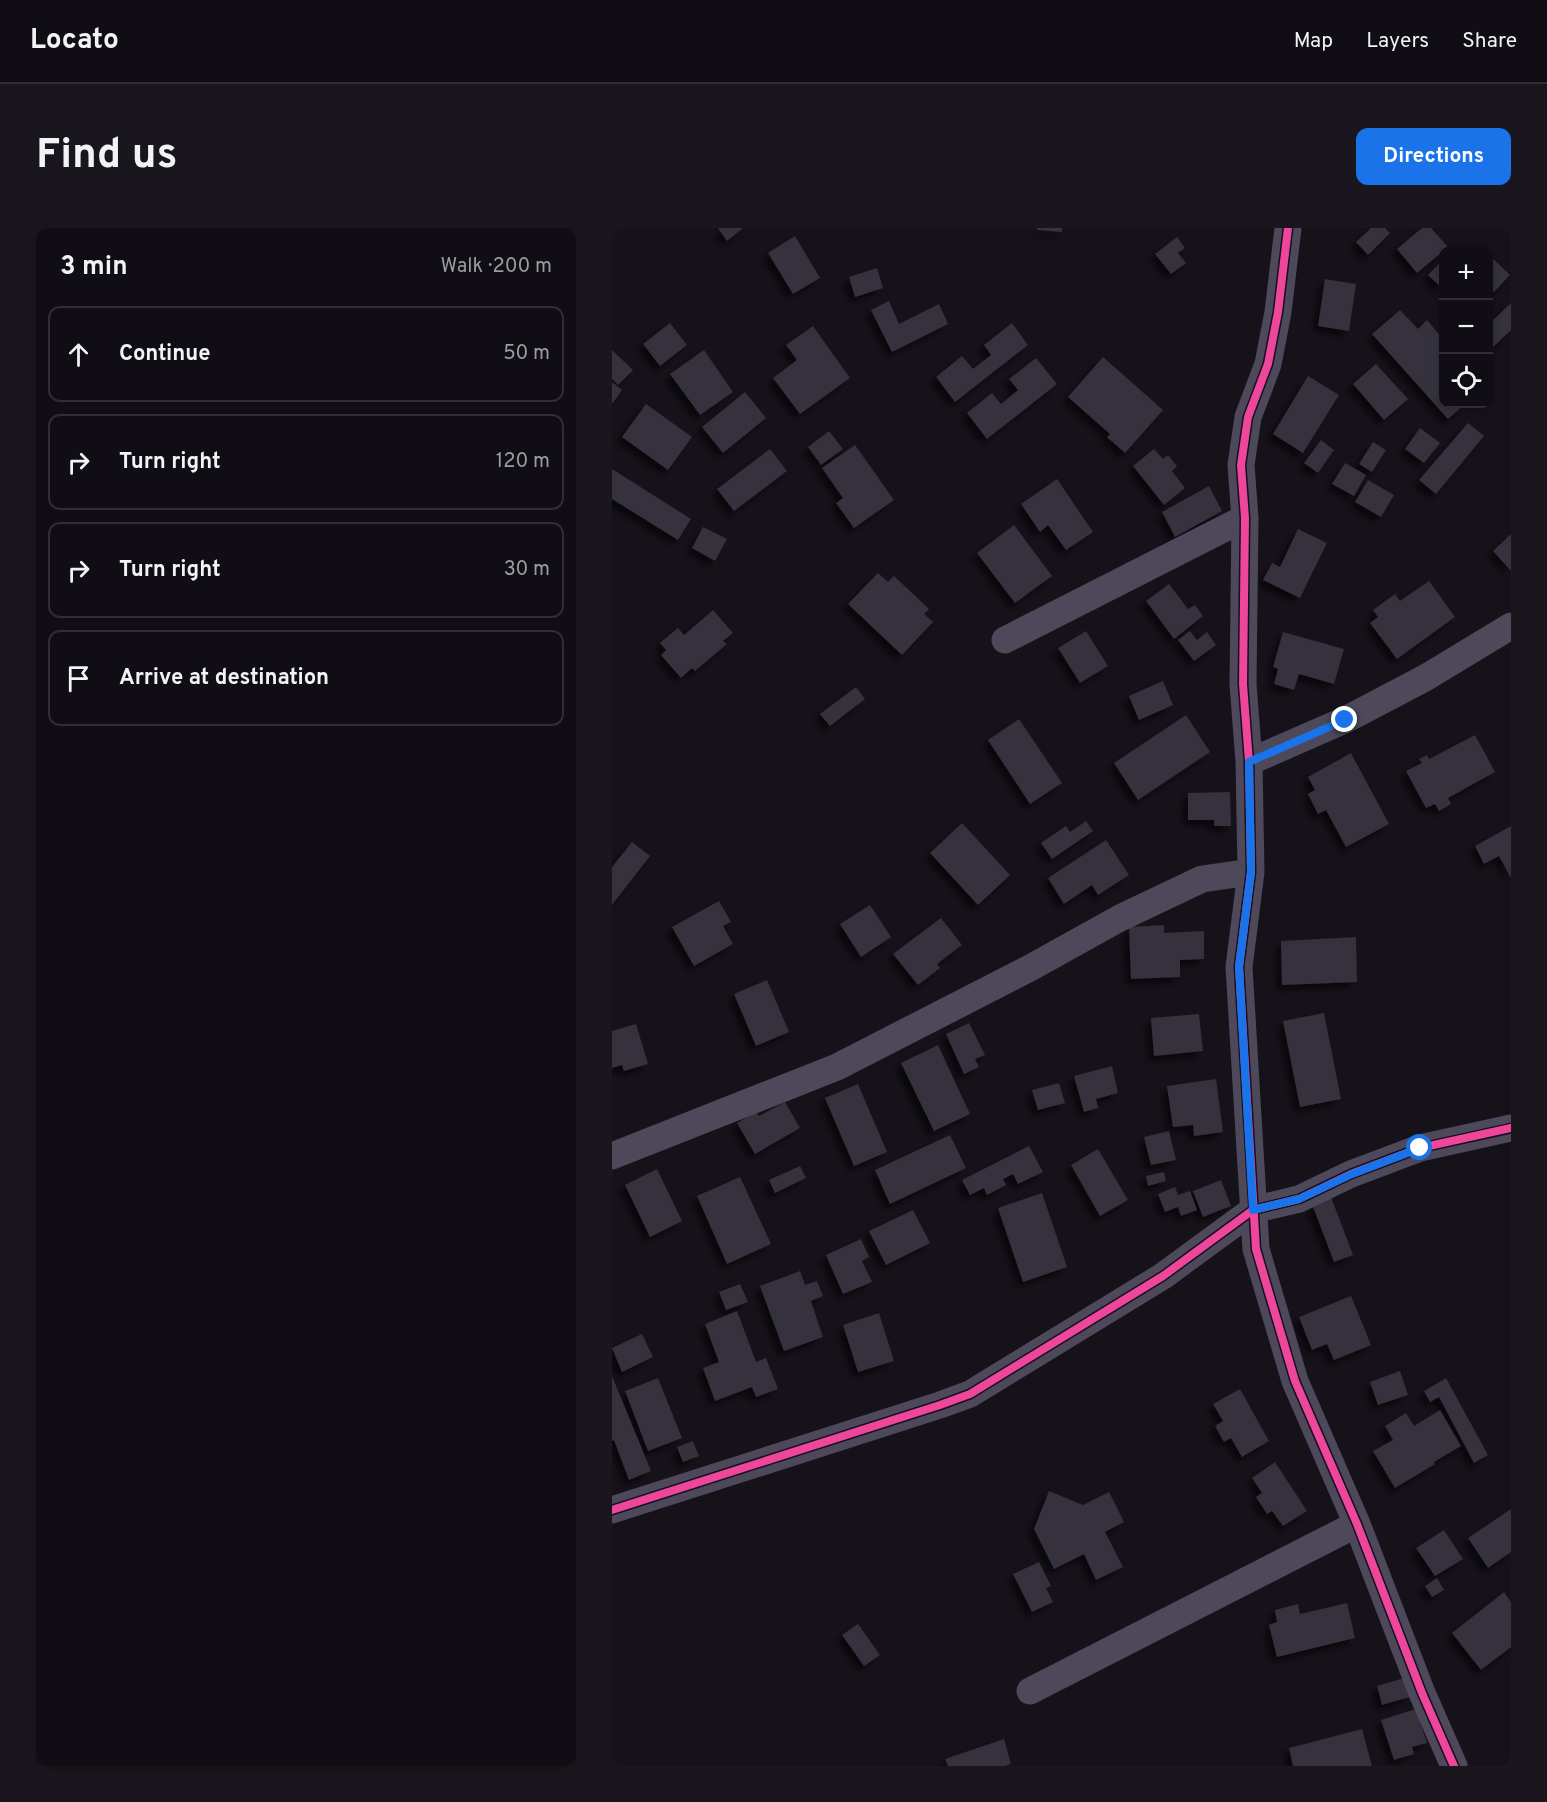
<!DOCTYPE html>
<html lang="en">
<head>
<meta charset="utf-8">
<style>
	body { margin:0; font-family:Overpass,sans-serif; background:#19171d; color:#f1f3f6 }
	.controls { position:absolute; right:18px; top:18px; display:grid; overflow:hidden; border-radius:12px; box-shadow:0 3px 9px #0003 }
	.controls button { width:54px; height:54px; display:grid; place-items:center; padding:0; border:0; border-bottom:2px solid #302e34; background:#100e14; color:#f1f3f6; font:30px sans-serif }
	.stop { position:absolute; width:18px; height:18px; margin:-14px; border:4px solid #1a73e8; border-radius:50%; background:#fff }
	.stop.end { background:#1a73e8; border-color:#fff; box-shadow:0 2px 6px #0008 }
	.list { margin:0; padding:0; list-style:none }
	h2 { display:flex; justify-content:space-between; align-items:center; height:78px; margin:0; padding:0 24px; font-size:26px }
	h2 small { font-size:20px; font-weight:400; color:#9c9ca0 }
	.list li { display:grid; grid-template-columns:39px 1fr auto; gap:18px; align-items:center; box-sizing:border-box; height:96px; margin:0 12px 12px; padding:0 12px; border:2px solid #302e34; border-radius:12px }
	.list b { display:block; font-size:22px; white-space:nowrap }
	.list em { font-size:20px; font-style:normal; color:#9c9ca0 }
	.icon { flex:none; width:33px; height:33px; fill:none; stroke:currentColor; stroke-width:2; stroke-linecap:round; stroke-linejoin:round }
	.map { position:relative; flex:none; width:899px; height:1538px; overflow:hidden; border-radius:12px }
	header { display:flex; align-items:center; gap:36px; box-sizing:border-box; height:84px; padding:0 30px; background:#100e14; border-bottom:2px solid #302e34 }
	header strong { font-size:28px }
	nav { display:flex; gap:33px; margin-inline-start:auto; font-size:21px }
	.intro { display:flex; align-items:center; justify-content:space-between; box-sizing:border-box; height:144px; padding:0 36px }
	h1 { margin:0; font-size:42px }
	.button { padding:15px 27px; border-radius:12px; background:#1a73e8; color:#fff; font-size:21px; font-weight:700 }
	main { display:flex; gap:36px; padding:0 36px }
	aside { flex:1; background:#100e14; border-radius:12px; box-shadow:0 3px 9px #0003 }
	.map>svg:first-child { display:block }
	.building { fill:#35303c; filter:url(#shadow) }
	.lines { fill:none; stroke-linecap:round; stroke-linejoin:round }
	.minor { stroke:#4d485a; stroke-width:27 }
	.cycleway-casing { stroke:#150f1e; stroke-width:11 }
	.cycleway { stroke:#ed469a; stroke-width:8 }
	.route { stroke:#1a73e8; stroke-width:8 }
</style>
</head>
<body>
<header>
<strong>Locato</strong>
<nav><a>Map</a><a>Layers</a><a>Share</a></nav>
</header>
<div class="intro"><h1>Find us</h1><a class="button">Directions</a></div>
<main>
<aside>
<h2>3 min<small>Walk · 200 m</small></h2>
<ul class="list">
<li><svg class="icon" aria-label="ahead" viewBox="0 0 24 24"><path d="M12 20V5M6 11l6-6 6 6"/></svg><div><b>Continue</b></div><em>50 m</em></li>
<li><svg class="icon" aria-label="right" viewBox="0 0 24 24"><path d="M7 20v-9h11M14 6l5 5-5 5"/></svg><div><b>Turn right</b></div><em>120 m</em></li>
<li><svg class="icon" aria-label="right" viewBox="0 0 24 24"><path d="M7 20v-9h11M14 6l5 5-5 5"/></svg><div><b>Turn right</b></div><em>30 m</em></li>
<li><svg class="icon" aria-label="arrive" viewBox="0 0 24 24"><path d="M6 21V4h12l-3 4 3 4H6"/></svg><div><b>Arrive at destination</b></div></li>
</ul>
</aside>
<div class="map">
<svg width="899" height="1538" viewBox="0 0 899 1538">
	<defs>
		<filter id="shadow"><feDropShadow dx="-5.5" dy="5.5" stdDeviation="3" flood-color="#0009"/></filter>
	</defs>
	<rect width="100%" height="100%" fill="#16121a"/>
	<path class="building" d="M106 0H131L115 13Z
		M425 0H450V4L425 2Z
		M759 0H773L778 5 756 27 744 14Z
		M810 0H819L836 19 805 45 785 21Z
		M183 8 208 50 181 66 156 25Z
		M565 9 573 20 566 25 574 35 559 46 543 26Z
		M876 26 898 47 882 64 876 59Z
		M827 36 831 40V61L816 47Z
		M265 40 271 60 243 69 237 49Z
		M713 51 744 56 737 103 706 98Z
		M277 73 287 96 327 76 336 96 280 124 259 82Z
		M899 75V102L876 124V97Z
		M788 82 806 101 815 92 831 111V176H853L836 191 760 106Z
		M58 95 75 117 48 138 31 116Z
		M400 95 416 117 343 174 324 149 350 128 361 141 379 127 372 117Z
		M201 98 238 150 188 186 161 150 185 132 174 117Z
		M0 122 21 142 6 157 0 151Z
		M92 122 121 164 88 187 58 146Z
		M491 129 551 182 513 225 495 209 498 206 456 169Z
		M424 130 445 156 375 211 355 185 380 165 389 176 406 162 397 151Z
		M764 136 796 171 772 192 741 156Z
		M696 148 727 167 691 225 661 206Z
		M0 154 10 162 0 176Z
		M133 164 154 190 111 225 90 199Z
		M34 176 80 209 56 242 10 209Z
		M856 195 872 208 824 266 807 252Z
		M808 200 828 215 812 235 793 221Z
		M217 203 231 221 209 237 196 219Z
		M709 212 722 222 706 245 692 235Z
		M761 214 774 222 760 244 747 236Z
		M243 217 282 272 242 300 224 275 231 270 210 240Z
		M158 221 175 243 122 283 105 261Z
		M542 221 551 231 556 227 565 238 560 243 573 260 552 277 521 238Z
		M733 235 754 247 742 268 720 256Z
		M0 241 79 291 66 312 0 271Z
		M445 251 481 304 454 322 436 297 428 304 409 276Z
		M756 252 782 267 769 289 743 274Z
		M597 258 610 283 563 309 550 284Z
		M402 297 440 348 403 375 365 325Z
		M91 299 115 311 103 333 80 320Z
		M686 301 715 315 688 370 651 352 660 335 668 339Z
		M899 306V343L881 323Z
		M266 345 276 354 282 348 317 381 312 386 321 394 290 427 236 376Z
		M817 353 843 389 785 431 758 395 766 389 761 382 783 366 788 373Z
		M557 356 576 381 583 377 591 388 562 411 534 373Z
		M101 382 121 405 111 413 115 416 83 443 80 440 69 450 49 427 54 422 48 415 66 400 72 407Z
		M474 403 496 438 468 455 446 420Z
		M578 403 585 412 595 404 604 417 582 433 566 412Z
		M671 404 732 421 722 456 687 446 682 462 662 456 666 441 661 439Z
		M551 453 561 477 527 492 517 468Z
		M244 459 253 471 218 498 208 486Z
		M574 487 598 524 526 572 502 535Z
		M407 491 450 555 418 576 376 512Z
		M863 507 883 544 836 570 839 576 827 583 823 576 814 580 794 543 810 535 807 531 815 527 817 531Z
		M739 525 777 596 734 619 714 582 706 586 696 566 703 562 696 549Z
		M618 564 619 598H602V592H576V565Z
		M474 593 481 603 440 631 429 615 454 598 458 604Z
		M350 595 398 647 366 677 318 625Z
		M899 598V650L887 628 872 636 863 618Z
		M494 612 517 647 486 667 480 657 452 676 436 650Z
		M20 614 38 628 0 677V639Z
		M107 673 119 694 111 698 121 716 82 738 60 699Z
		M258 677 279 709 249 729 228 696Z
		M329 690 350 717 325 736 328 740 306 757 281 726Z
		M552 697V705L592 703V731L568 732V749L519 751 517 699Z
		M744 709 745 754 670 757 669 713Z
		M155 752 177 804 144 818 122 766Z
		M712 785 729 871 688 879 671 793Z
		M587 786 591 823 542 828 539 790Z
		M357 795 373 827 363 831 367 839 352 846 334 806Z
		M24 796 36 836 12 843 10 837 0 840V803Z
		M326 817 358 886 322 903 289 835Z
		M500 838 506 865 484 871 486 880 472 884 462 848Z
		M604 851 611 904 582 908 581 897 561 899 555 858Z
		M447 855 453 875 426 882 420 862Z
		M246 856 275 924 242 938 213 870Z
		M173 874 188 900 143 926 125 895 144 884 147 888Z
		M557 903 564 932 539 937 532 909Z
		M338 907 354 940 278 976 263 942Z
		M417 918 431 944 406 956 401 946 391 951 394 957 375 967 372 960 358 967 350 952Z
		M486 921 516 972 488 988 459 937Z
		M188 938 194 950 163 965 157 952Z
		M45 941 70 993 38 1009 13 957Z
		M552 944 554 953 536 958 534 948Z
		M128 949 159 1016 115 1036 85 968Z
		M609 952 619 978 591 989 581 963Z
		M563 959 566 967 578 963 585 982 569 988 566 979 553 984 546 966Z
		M430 965 455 1039 411 1054 386 980Z
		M719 969 741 1027 722 1034 700 976Z
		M301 982 318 1015 274 1037 257 1003Z
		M249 1011 257 1029 250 1033 260 1054 231 1066 214 1027Z
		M188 1043 193 1057 205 1053 211 1068 199 1073 211 1109 172 1123 148 1058Z
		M128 1056 136 1074 114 1082 107 1064Z
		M739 1068 759 1117 722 1132 715 1116 700 1122 687 1089Z
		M125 1083 144 1134 154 1130 166 1161 144 1169 140 1159 103 1173 91 1140 107 1134 93 1096Z
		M267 1085 282 1133 246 1144 231 1097Z
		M30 1106 41 1129 10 1144 0 1120Z
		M788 1143 796 1167 766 1177 758 1154Z
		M0 1148 39 1243 17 1252 2 1212 0 1213Z
		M46 1150 70 1210 36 1223 13 1163Z
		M834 1150 876 1227 862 1235 827 1169 818 1174 812 1163Z
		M628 1161 657 1213 630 1229 619 1210 612 1214 603 1198 611 1193 601 1176Z
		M828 1182 849 1218 822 1234 823 1236 783 1260 761 1223 781 1212 773 1198 794 1185 802 1198Z
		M81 1213 87 1228 71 1234 65 1219Z
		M663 1234 695 1283 671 1298 660 1283 655 1286 644 1269 650 1265 640 1250Z
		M437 1263 471 1277 497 1264 512 1294 493 1304 511 1339 484 1352 472 1326 442 1341 422 1301Z
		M899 1281V1324L876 1340 856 1310Z
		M832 1302 851 1331 823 1348 804 1320Z
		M427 1334 439 1358 434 1360 441 1374 420 1384 401 1346Z
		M825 1350 832 1362 820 1369 813 1358Z
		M892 1364 899 1374V1419L869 1442 840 1405Z
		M735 1375 743 1410 665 1429 657 1397 665 1394 663 1382 686 1376 688 1386Z
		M246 1396 268 1427 252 1438 230 1407Z
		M792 1450 798 1469 770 1477 765 1458Z
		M804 1481 815 1515 800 1519 802 1526 782 1532 769 1492Z
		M750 1501 760 1538H681L677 1520Z
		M392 1511 399 1536 393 1538H336L333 1531Z"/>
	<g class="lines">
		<path class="minor" d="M676 0 666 84 656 136 636 189 629 237 633 290 631 456 637 534 639 644 627 739 644 1021 683 1153 745 1296 810 1465 842 1538
			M393 412 633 290
			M637 534 733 492 813 450 899 398
			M0 928 225 839 418 740 508 690 590 651 639 644
			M0 1282 328 1177 358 1166 551 1048 641 982 687 971 739 946 808 920 899 900
			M418 1463 745 1296"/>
		<defs>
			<path id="cycleway" d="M676 0 666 84 656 136 636 189 629 237 633 290 631 456 637 534 639 644 627 739 644 1021 683 1153 745 1296 810 1465 842 1538
				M0 1282 328 1177 358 1166 551 1048 641 982 687 971 739 946 808 920 899 900"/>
		</defs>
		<use href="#cycleway" class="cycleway-casing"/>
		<use href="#cycleway" class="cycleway"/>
	</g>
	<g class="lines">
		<path class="route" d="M733 492 637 534 639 644 627 739 641 982 687 971 740 946 808 920"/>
	</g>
</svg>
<div class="controls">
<button>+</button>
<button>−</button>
<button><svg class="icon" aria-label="locate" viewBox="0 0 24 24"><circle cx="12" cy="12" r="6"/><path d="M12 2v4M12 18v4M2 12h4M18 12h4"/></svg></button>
</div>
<div class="stop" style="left:808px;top:920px"></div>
<div class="stop end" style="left:733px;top:492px"></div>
</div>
</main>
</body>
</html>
